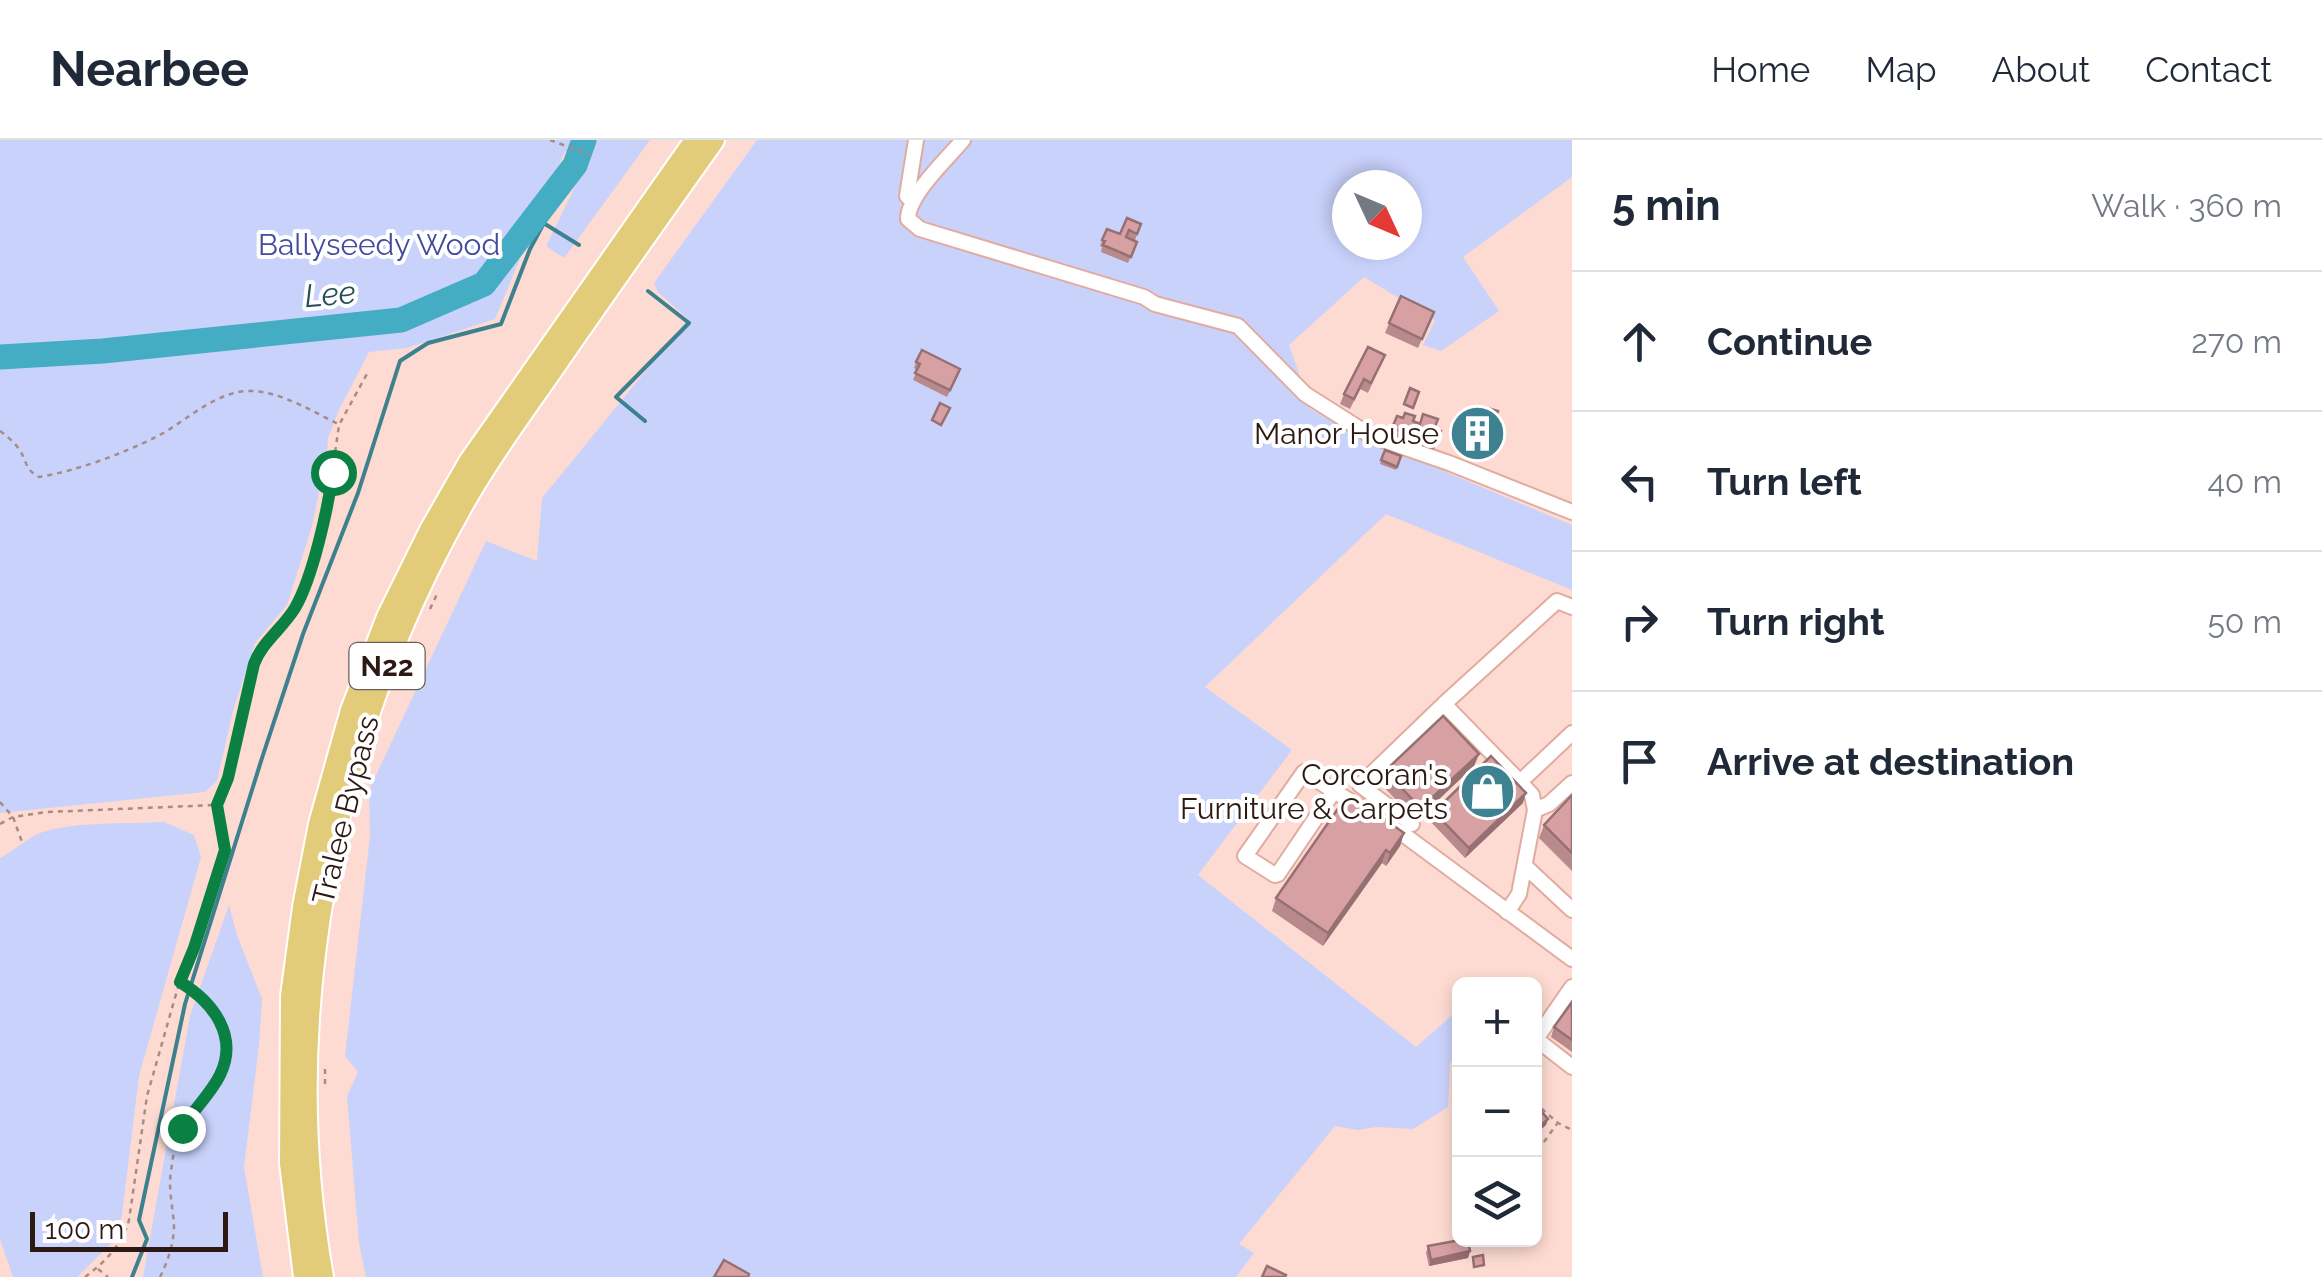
<!DOCTYPE html>
<html lang="en">
<head>
<meta charset="utf-8">
<style>
	body { margin:0; font-family:Raleway,sans-serif; background:#f2f2f3; color:#1f2937 }
	.controls { position:absolute; right:30px; bottom:30px; display:grid; overflow:hidden; border-radius:15px; box-shadow:0 5px 15px #0003 }
	.controls button { width:90px; height:90px; display:grid; place-items:center; padding:0; border:0; border-bottom:2px solid #e0e1e3; background:#fff; color:#1f2937; font:50px sans-serif }
	.compass { position:absolute; left:1332px; top:30px; width:90px; height:90px; border-radius:50%; background:#fff; box-shadow:0 5px 15px #0003; rotate:134deg }
	.scale { position:absolute; left:30px; bottom:25px; width:198px; box-sizing:border-box; padding-left:10px; border:5px solid #2d1914; border-top:0; font-size:28px; line-height:35px; white-space:nowrap; color:#2d1914; -webkit-text-stroke:8px #fff; paint-order:stroke }
	.stop { position:absolute; width:30px; height:30px; margin:-22px; border:8px solid #0b8043; border-radius:50%; background:#fff }
	.stop.end { background:#0b8043; border-color:#fff; box-shadow:0 2px 10px #0008 }
	.list { margin:0; padding:0; list-style:none }
	h2 { display:flex; justify-content:space-between; align-items:center; height:130px; margin:0; padding:0 40px; font-size:42px }
	h2 small { font-size:32px; font-weight:400; color:#747a83 }
	.list li { display:grid; grid-template-columns:65px 1fr auto; gap:30px; align-items:center; box-sizing:border-box; height:140px; padding:0 40px; border-top:2px solid #e0e1e3 }
	.list b { display:block; font-size:38px; white-space:nowrap }
	.list em { font-size:32px; font-style:normal; color:#747a83 }
	.icon { flex:none; width:55px; height:55px; fill:none; stroke:currentColor; stroke-width:2; stroke-linecap:round; stroke-linejoin:round }
	.map { position:relative; flex:none; width:1572px; height:1137px; overflow:hidden }
	header { display:flex; align-items:center; gap:60px; box-sizing:border-box; height:140px; padding:0 50px; background:#fff; border-bottom:2px solid #e0e1e3 }
	header strong { font-size:48px }
	nav { display:flex; gap:55px; margin-inline-start:auto; font-size:35px }
	main { display:flex }
	aside { flex:1; background:#fff }
	.map>svg:first-child { display:block }
	.green { fill:#c9d2fb; fill-rule:evenodd }
	.lines { fill:none; stroke-linecap:round; stroke-linejoin:round }
	.stream { stroke:#3d808e; stroke-width:4 }
	.river { stroke:#44acc3; stroke-width:25 }
	.minor-casing { stroke:#e1ac9f; stroke-width:18 }
	.highway-casing { stroke:#fff; stroke-width:24 }
	.path { stroke:#a88c84; stroke-width:2.5; stroke-dasharray:5 5; stroke-linecap:butt }
	.minor { stroke:#fff; stroke-width:14 }
	.highway { stroke:#e3cc79; stroke-width:20 }
	.wall { fill:#b98a8c }
	.shaded-wall { fill:#967072 }
	.building { fill:#d7a0a3; stroke:#967072; stroke-width:2.5 }
	.route { stroke:#0b8043; stroke-width:12 }
	.labels { text-anchor:middle; stroke-width:8; stroke-linejoin:round; paint-order:stroke }
	.shield { fill:#fff; stroke:#6c5e5a; stroke-width:2.5 }
	.shield-label { font-size:28px; font-weight:bold; fill:#2d1914 }
	.park-label { font-size:30px; fill:#414c9c; stroke:#fff }
	.poi-label { font-size:30px; fill:#2d1914; stroke:#fff; text-anchor:end }
	.street-label { font-size:30px; fill:#2d1914; stroke:#fff }
	.water-label { font-size:32px; font-style:italic; fill:#214e58; stroke:#fff }
</style>
</head>
<body>
<header>
<strong>Nearbee</strong>
<nav><a>Home</a><a>Map</a><a>About</a><a>Contact</a></nav>
</header>
<main>
<div class="map">
<svg width="1572" height="1137" viewBox="0 0 1572 1137">
	<rect width="100%" height="100%" fill="#fddbd2"/>
	<path class="green" d="M0 0H650L564 118 546 106 585 26 565 11 495 179 407 208 369 212 339 270 328 298 327 313 312 386 287 465 255 503 233 571 217 641 205 652 0 673Z
		M757 0H1572V37L1463 117 1499 171 1441 211 1423 205 1435 180 1364 137 1289 205 1312 270 1353 293 1572 385V450L1386 374 1205 547 1292 610 1198 735 1416 907 1459 869V915L1450 923 1448 967 1413 989 1376 987 1358 990 1335 986 1239 1104 1254 1113 1236 1137H366L359 1103 347 956 358 932 345 916 370 696 369 650 486 401 537 421 542 358 688 179 658 152 654 143ZM1347 45H1407V105H1347Z
		M164 682 194 695 201 717 139 936 122 1075 113 1102 77 1137H13L0 1099V718C14 711 26 699 40 693 73 681 128 684 164 682Z
		M229 765 237 795 262 859 259 905 244 1027 263 1137H143L190 876Z"/>
	<g class="lines">
		<path class="stream" d="M545 84 579 105
			M645 281 616 257 689 183 648 151
			M132 1137 147 1099 139 1080 185 864 262 618 303 494 358 353 400 221 428 203 501 184 530 109 575 25"/>
		<path class="river" d="M0 217 103 211 401 180 484 144 575 25 584 0"/>
		<defs>
			<path id="minor" d="M963 0C947 19 908 55 908 79L920 89 1144 157 1155 164 1238 186 1305 254 1371 296 1449 323 1572 372
				M913 62 907 56 916 0
				M1520 642 1444 564 1557 461 1572 467
				M1334 651 1278 734 1275 735 1245 716 1304 632 1407 697 1572 819
				M1535 670 1549 664 1572 643
				M1412 684 1360 645 1444 564
				M1525 726 1572 770
				M1507 772 1519 754 1535 670 1532 655 1520 642 1572 593
				M1572 847 1536 899 1572 927"/>
			<path id="highway" d="M304 1137 290 1023 291 856 303 767 319 684 351 570 387 477 430 390 469 322 695 0
				M323 1137C277 876 331 599 461 368 488 320 521 275 553 229 606 152 660 76 714 0"/>
		</defs>
		<use href="#minor" class="minor-casing"/>
		<use href="#highway" class="highway-casing"/>
		<path class="path" d="M550 0 590 15
			M0 291C7 296 14 302 19 309 27 321 25 330 39 337 76 331 122 314 156 297 186 282 215 250 252 251 281 252 312 271 338 284
			M430 469 437 454
			M0 662 13 677 22 702
			M0 684 13 677 47 672 215 665
			M325 944V927
			M1534 962 1558 983 1572 990
			M1538 1010 1557 984
			M98 1129 108 1137
			M85 1137C105 1122 122 1105 129 1080L147 956 182 833 194 809 225 710 217 665 229 638 254 525C264 498 289 481 301 455L328 362 339 285 368 232
			M160 1137C168 1121 174 1103 174 1085 173 1067 168 1050 171 1031 173 1017 175 999 182 987 192 969 210 955 219 937 240 898 213 861 179 842"/>
		<use href="#minor" class="minor"/>
		<use href="#highway" class="highway"/>
	</g>
	<path class="wall" d="M1141 84 1135 100 1137 102 1128 123 1101 112 1102 107 1100 106 1107 89 1120 94Z
		M1434 172 1418 208 1385 193 1389 183Z
		M1385 215 1368 253 1360 249 1350 269 1340 264 1344 254Z
		M916 222 958 235 947 257 913 240 917 230 914 228Z
		M1397 276 1441 291 1434 310 1390 295Z
		M1479 278 1494 282 1495 301 1493 308 1486 306 1484 312 1470 308 1468 312 1456 304 1461 288Z
		M1385 310 1401 316 1396 330 1380 324Z
		M1479 614 1474 626 1416 681 1381 644 1385 631Z
		M1572 655V731L1539 698 1544 685Z
		M1523 663 1465 718 1430 681 1434 672Z
		M1404 693 1400 706 1386 726 1382 723 1323 806 1272 771 1276 758Z
		M1572 862V912L1551 897 1554 887Z
		M1428 1106 1470 1111 1468 1118 1429 1126 1426 1113Z"/>
	<path class="shaded-wall" d="M1479 614 1474 626 1416 681 1421 668Z
		M1526 653 1523 663 1465 718 1469 708Z
		M1404 693 1400 706 1386 726 1390 713Z
		M1386 710 1382 723 1323 806 1328 793Z
		M1548 979 1546 985 1534 996V992Z
		M1470 1111 1468 1118 1429 1126 1431 1120Z"/>
	<path class="building" d="M1127 78 1141 84 1137 94 1129 90 1126 97 1137 102 1131 117 1103 105 1105 101 1102 100 1107 89 1120 94Z
		M1401 156 1434 172 1422 199 1389 183Z
		M1368 207 1385 215 1371 243 1364 239 1354 259 1344 254Z
		M922 210 960 229 950 250 915 233 920 224 916 222Z
		M1410 248 1419 252 1413 268 1404 264Z
		M940 263 950 268 941 285 932 280Z
		M1484 267 1498 271 1494 282 1501 284 1495 301 1488 299 1486 306 1472 301 1471 305 1458 298 1463 281 1470 283 1472 276 1480 278Z
		M1405 273 1415 276 1413 281 1420 284 1423 274 1438 279 1434 289 1441 291 1437 303 1392 288 1397 276 1403 278Z
		M1385 310 1401 316 1397 327 1381 320Z
		M1443 576 1479 614 1421 668 1385 631Z
		M1491 616 1526 653 1469 708 1434 672Z
		M1572 655V713L1544 685Z
		M1346 657 1380 681 1383 678 1404 693 1390 713 1386 710 1328 793 1276 758Z
		M1572 862V900L1554 887Z
		M1540 970 1548 979 1534 992V975Z
		M1460 1100H1468L1470 1111 1431 1120 1428 1106Z
		M1483 1115 1484 1125 1474 1127 1473 1117Z
		M724 1120 749 1134 748 1137H714Z
		M1267 1126 1286 1135 1285 1137H1262Z"/>
	<g class="lines">
		<path class="route" d="M182 988C193 970 210 955 220 935 239 896 213 862 180 842L194 808 225 710 217 665 228 638 254 524C262 502 283 488 295 468 313 437 328 368 333 332"/>
	</g>
	<defs>
		<symbol id="building-disc" viewBox="-11 -11 22 22"><circle r="9.5" fill="#3e8291" stroke="#fff"/><path d="M-4-6H4V6H1V3H-1V6H-4ZM-2.5-4.3h1.7v1.8h-1.7ZM.8-4.3h1.7v1.8H.8ZM-2.5-1h1.7V.8h-1.7ZM.8-1h1.7V.8H.8Z" fill="#fff"/></symbol>
		<symbol id="shop-disc" viewBox="-11 -11 22 22"><circle r="9.5" fill="#3e8291" stroke="#fff"/><path d="M-5-2.5h2.3a2.7 3.5 0 0 1 5.4 0H5L5.5 6h-11ZM-1.5-2.5h3a1.5 2.3 0 0 0-3 0Z" fill="#fff"/></symbol>
	</defs>
	<g fill-rule="evenodd">
		<use href="#building-disc" x="1446" y="262" width="63" height="63"/>
		<use href="#shop-disc" x="1456" y="620" width="63" height="63"/>
	</g>
	<g class="labels">
		<rect class="shield" x="349.5" y="503" width="75" height="46" rx="8"/>
		<g class="shield-label">
			<text x="387" y="536">N22</text>
		</g>
		<g class="park-label">
			<text x="379" y="115">Ballyseedy Wood</text>
		</g>
		<g class="poi-label">
			<text x="1439" y="304">Manor House</text>
			<text x="1448" y="645">Corcoran's<tspan x="1448" dy="34">Furniture &amp; Carpets</tspan></text>
		</g>
		<g class="street-label">
			<text transform="translate(346 670) rotate(-76)" y="10">Tralee Bypass</text>
		</g>
		<g class="water-label">
			<text transform="translate(330 154) rotate(-5)" y="11">Lee</text>
		</g>
	</g>
</svg>
<div class="controls">
<button>+</button>
<button>−</button>
<button><svg class="icon" aria-label="layers" viewBox="0 0 24 24"><path d="M12 4l9 5-9 5-9-5zM3 14l9 5 9-5"/></svg></button>
</div>
<svg class="compass" viewBox="-18 -18 36 36"><path d="M0-13l5 13h-10z" fill="#e53935"/><path d="M0 13l5-13h-10z" fill="#747a83"/></svg>
<div class="scale">100 m</div>
<div class="stop" style="left:333px;top:332px"></div>
<div class="stop end" style="left:182px;top:988px"></div>
</div>
<aside>
<h2>5 min<small>Walk · 360 m</small></h2>
<ul class="list">
<li><svg class="icon" aria-label="ahead" viewBox="0 0 24 24"><path d="M12 20V5M6 11l6-6 6 6"/></svg><div><b>Continue</b></div><em>270 m</em></li>
<li><svg class="icon" aria-label="left" viewBox="0 0 24 24"><path d="M17 20v-9H6M10 6l-5 5 5 5"/></svg><div><b>Turn left</b></div><em>40 m</em></li>
<li><svg class="icon" aria-label="right" viewBox="0 0 24 24"><path d="M7 20v-9h11M14 6l5 5-5 5"/></svg><div><b>Turn right</b></div><em>50 m</em></li>
<li><svg class="icon" aria-label="arrive" viewBox="0 0 24 24"><path d="M6 21V4h12l-3 4 3 4H6"/></svg><div><b>Arrive at destination</b></div></li>
</ul>
</aside>
</main>
</body>
</html>
